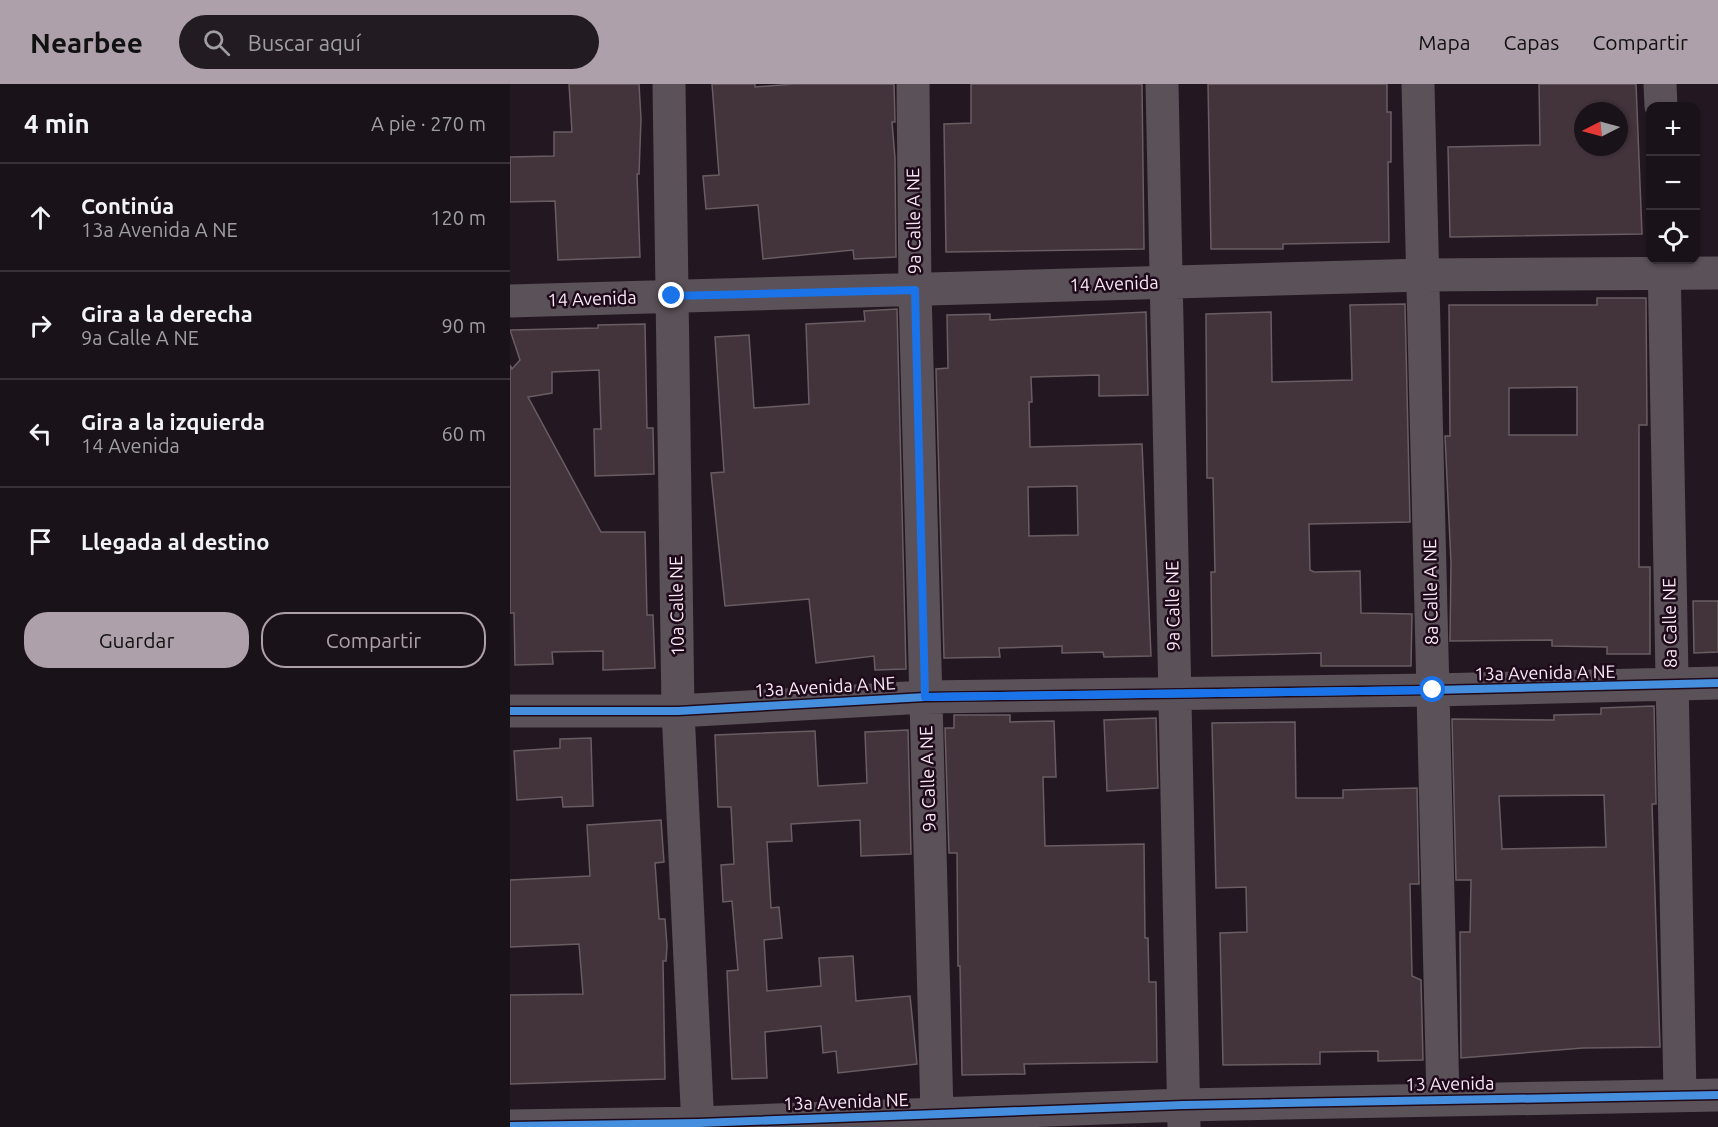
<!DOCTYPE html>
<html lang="es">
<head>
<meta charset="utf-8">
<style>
	body { margin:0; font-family:Ubuntu,sans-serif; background:#231b22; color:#f1f3f6 }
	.controls { position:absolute; right:18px; top:18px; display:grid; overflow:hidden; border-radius:12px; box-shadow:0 2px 4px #0004 }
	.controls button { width:54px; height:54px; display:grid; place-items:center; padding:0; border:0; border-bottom:2px solid #383238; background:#1a1219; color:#f1f3f6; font:30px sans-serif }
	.compass { position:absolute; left:1064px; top:18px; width:54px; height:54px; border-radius:50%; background:#1a1219; box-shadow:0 2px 4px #0004; rotate:264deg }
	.stop { position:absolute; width:18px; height:18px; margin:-14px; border:4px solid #1a73e8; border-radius:50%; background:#fff }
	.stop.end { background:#1a73e8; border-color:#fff; box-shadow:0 2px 6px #0008 }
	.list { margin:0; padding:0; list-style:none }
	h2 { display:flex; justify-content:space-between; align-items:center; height:78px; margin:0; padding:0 24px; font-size:26px }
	h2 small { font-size:20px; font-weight:400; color:#9f9ea2 }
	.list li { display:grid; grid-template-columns:39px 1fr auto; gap:18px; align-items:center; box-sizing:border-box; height:108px; padding:0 24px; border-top:2px solid #383238 }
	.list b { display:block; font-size:22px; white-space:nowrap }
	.list p { margin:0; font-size:20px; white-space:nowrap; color:#9f9ea2 }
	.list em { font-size:20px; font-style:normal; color:#9f9ea2 }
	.actions { display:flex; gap:12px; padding:18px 24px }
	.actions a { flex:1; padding:14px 0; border:2px solid #ada0aa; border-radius:24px; text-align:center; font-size:21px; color:#ada0aa }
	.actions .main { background:#ada0aa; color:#111 }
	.icon { flex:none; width:33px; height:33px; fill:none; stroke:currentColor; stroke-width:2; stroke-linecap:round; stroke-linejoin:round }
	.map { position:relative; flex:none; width:1208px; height:1043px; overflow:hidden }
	header { display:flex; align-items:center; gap:36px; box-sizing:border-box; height:84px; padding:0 30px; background:#ada0aa; color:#111 }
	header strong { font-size:28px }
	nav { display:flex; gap:33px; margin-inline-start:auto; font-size:21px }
	.search { width:420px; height:54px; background:#231b22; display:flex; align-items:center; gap:15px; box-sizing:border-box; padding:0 21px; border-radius:33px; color:#9f9ea2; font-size:22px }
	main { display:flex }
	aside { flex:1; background:#1a1219 }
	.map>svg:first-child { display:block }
	.building { fill:#43343b; stroke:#695d62; stroke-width:1.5; fill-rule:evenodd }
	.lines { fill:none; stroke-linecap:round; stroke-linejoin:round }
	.minor { stroke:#5b5158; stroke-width:33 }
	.cycleway-casing { stroke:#1e0a1a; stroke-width:11 }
	.cycleway { stroke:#468fdf; stroke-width:8 }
	.route { stroke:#1a73e8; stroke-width:8 }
	.labels { text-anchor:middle; stroke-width:5; stroke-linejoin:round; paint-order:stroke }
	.street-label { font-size:18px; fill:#f8e9f4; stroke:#1e0a1a }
</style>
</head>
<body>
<header>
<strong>Nearbee</strong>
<div class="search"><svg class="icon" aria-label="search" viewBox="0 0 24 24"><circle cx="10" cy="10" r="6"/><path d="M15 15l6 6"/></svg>Buscar aquí</div>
<nav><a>Mapa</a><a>Capas</a><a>Compartir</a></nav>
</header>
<main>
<aside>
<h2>4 min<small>A pie · 270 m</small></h2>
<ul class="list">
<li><svg class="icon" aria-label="ahead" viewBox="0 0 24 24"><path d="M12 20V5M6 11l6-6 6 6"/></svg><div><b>Continúa</b><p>13a Avenida A NE</p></div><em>120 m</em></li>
<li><svg class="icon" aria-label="right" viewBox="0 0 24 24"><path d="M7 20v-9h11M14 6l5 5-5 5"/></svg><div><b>Gira a la derecha</b><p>9a Calle A NE</p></div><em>90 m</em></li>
<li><svg class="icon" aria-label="left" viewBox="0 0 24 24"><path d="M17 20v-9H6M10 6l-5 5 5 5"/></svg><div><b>Gira a la izquierda</b><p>14 Avenida</p></div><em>60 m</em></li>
<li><svg class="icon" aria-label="arrive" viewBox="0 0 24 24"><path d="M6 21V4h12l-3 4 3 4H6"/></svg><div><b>Llegada al destino</b></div></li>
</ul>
<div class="actions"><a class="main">Guardar</a><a>Compartir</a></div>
</aside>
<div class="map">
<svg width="1208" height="1043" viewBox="0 0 1208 1043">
	<rect width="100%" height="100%" fill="#231821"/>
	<path class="building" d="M59 0H129L131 35 129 90H127L130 173 48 176 45 117 0 118V73L44 72V48H62Z
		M202 0H245V3L284 0H384L385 38H382L385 74 386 173 344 175 343 166 253 175 248 121 196 125 193 92 209 91Z
		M461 0H632L634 165 436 168 434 40 461 39Z
		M698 0H877V28H881V78H878L879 158 773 160V165H701Z
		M1029 0H1126L1132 150 940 153 938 63 1030 61ZM1073 27H1109V63H1073Z
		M1087 214H1136L1137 341H1129V483H1140V570H1097V563L1042 562V556L940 557 941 479 935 352H940L939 221H1087ZM1067 303V351H999V304Z
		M895 220 900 438 799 440 800 486 804 488 850 487 851 529 902 530 901 582H811V569L702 572 701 488H705L703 394H697L696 230 761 228 762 298 842 296 840 221Z
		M387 225 396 585 365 586 364 572 306 579 299 515 215 522 201 389 214 388 205 253 239 251 244 324 299 320 296 240 355 237 354 227Z
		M636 228 638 311 589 312V291L521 293 522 318H519L520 363 632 360 641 572 594 573 593 568 552 569V562L489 564 490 573 434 574 426 285 438 284 437 231 480 230V236ZM567 402 568 451 519 452 518 403Z
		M135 240 137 344H143L144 390 85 392 84 345H91L89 286 42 288V309L18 313 91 448H135L137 531H143L145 584 93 586V567L42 568 43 580 5 581 4 529H0V281L2 285 10 276 0 246 88 244V241Z
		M1183 517H1208V568L1184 569Z
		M1144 622 1146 720H1142L1150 963 1073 964 951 974 950 848H960L961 796H946L942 635 1044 636V631L1091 630V624ZM1094 711 1096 763 992 765 989 712Z
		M444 631H500V638L544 637 546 693H533L535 762 634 760 635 854H638L639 898H646L647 978 514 980 515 990 452 991 450 882H448L447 769H439L435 644H444Z
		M646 634 648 704 597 707 594 636Z
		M785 638 786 714H833V706L907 704 909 800H900L902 892 911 896 913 976 868 977V967L810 968V980L713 981 710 849 737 848 736 803 706 804 702 639Z
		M398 646 401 770 351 772 350 736 281 740 282 757 257 758 261 824 269 823 272 854 254 856 257 907 311 902 309 874 343 872 346 917 400 912 407 980 328 989 326 967 313 969 311 942 255 948 257 994 222 995 217 887 228 886 222 817 213 818 211 781 224 780 221 723H208L205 651 305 647 308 702 357 699 355 648Z
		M81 654 83 722 53 723 52 713 7 716 4 667 50 664V655Z
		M151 736 154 778 145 779 149 835H155L157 862 156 877H153L155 995 0 1000V911L73 910 69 860 0 863V796L80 792 77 741Z"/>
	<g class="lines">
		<path class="minor" d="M159 0 168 627 188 1043
			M403 0 405 206 427 1029
			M652 0 674 1043
			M908 0 933 1015
			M1150 0 1151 22
			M1154 176 1170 1011
			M0 217 913 191 1208 189
			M0 627H168L415 613 923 606 1208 599
			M0 1042 188 1039 673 1021 1208 1011"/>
		<defs>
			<path id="cycleway" d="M0 627H168L415 613 923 606 1208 599
				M0 1042 188 1039 673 1021 1208 1011"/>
		</defs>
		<use href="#cycleway" class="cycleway-casing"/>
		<use href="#cycleway" class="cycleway"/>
	</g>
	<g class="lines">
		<path class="route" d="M162 212 405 206 415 613 923 606"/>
	</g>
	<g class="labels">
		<g class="street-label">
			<text transform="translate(404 137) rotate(-91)" y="6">9a Calle A NE</text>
			<text transform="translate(604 200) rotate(-2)" y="6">14 Avenida</text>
			<text transform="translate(82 215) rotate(-2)" y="6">14 Avenida</text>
			<text transform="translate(921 508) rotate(-91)" y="6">8a Calle A NE</text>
			<text transform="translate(167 522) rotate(-91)" y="6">10a Calle NE</text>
			<text transform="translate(663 522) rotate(-91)" y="6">9a Calle NE</text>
			<text transform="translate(1160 539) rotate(-91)" y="6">8a Calle NE</text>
			<text transform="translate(1035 589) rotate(-1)" y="6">13a Avenida A NE</text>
			<text transform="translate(315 603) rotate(-3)" y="6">13a Avenida A NE</text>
			<text transform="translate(418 695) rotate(-92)" y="6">9a Calle A NE</text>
			<text transform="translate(940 1000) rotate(-1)" y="6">13 Avenida</text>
			<text transform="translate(336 1018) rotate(-2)" y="6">13a Avenida NE</text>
		</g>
	</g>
</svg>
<div class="controls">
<button>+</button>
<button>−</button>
<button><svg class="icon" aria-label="locate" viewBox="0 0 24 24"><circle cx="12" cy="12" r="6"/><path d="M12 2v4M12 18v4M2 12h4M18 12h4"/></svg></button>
</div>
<svg class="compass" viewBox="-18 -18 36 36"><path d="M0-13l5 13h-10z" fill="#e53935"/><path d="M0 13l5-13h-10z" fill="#9f9ea2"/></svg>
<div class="stop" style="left:923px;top:606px"></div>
<div class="stop end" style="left:162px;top:212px"></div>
</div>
</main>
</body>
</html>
